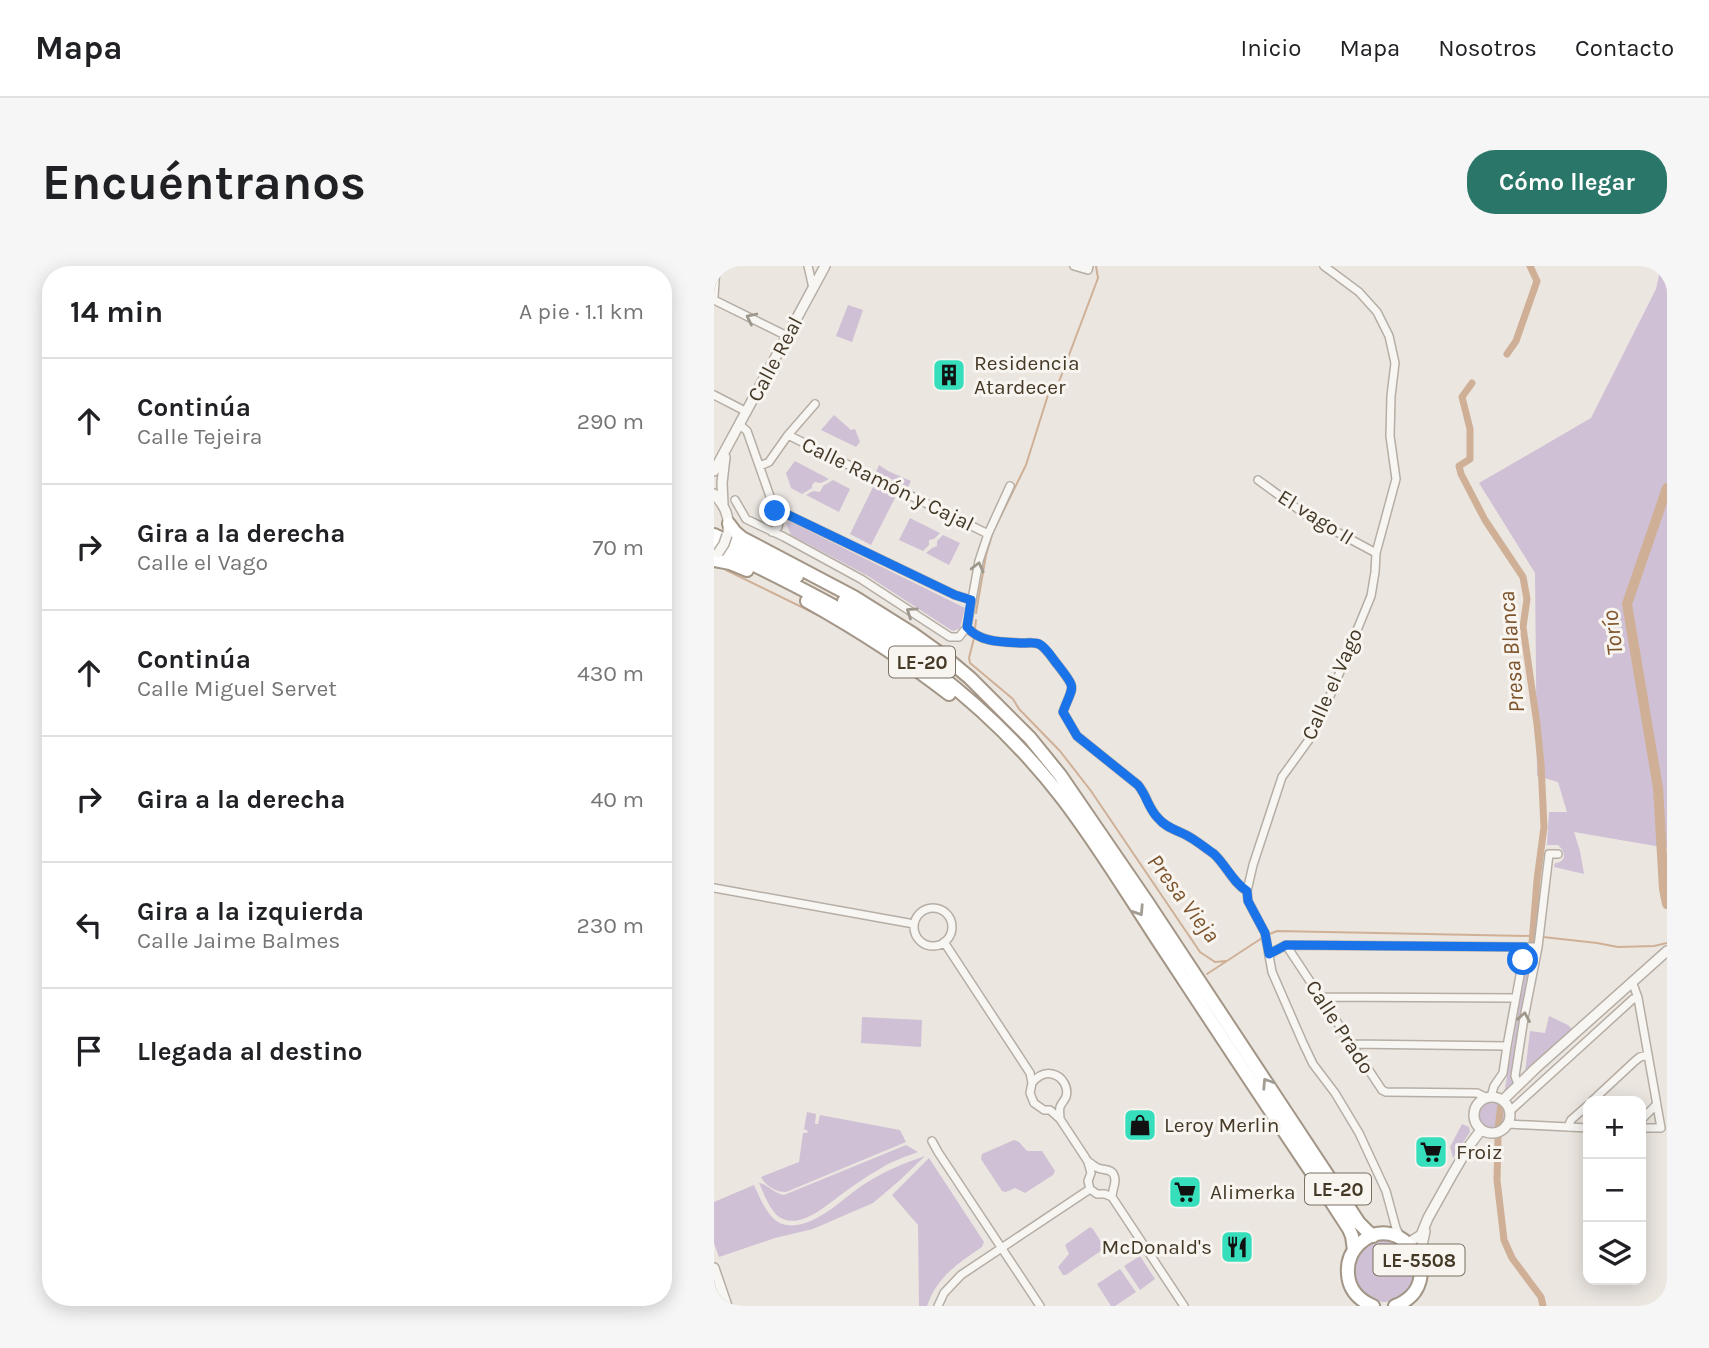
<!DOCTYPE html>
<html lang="es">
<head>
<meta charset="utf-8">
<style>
	body { margin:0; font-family:Karla,sans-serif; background:#f6f6f6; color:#202124 }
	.controls { position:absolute; right:21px; bottom:21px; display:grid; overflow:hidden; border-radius:14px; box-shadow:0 4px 18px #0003 }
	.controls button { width:63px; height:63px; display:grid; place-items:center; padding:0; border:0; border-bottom:2px solid #e0e0e0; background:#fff; color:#202124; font:35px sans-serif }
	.stop { position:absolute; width:21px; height:21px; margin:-16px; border:5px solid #1a73e8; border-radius:50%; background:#fff }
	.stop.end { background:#1a73e8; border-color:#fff; box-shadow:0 2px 7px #0008 }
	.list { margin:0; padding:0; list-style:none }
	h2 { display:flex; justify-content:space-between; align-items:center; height:91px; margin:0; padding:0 28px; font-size:30px }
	h2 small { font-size:23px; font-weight:400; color:#757577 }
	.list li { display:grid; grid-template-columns:46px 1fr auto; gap:21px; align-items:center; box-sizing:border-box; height:126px; padding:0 28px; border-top:2px solid #e0e0e0 }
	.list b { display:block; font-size:26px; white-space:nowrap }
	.list p { margin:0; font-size:23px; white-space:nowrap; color:#757577 }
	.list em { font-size:23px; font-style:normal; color:#757577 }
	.icon { flex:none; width:38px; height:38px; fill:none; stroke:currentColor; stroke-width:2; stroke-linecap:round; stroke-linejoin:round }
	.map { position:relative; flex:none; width:953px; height:1040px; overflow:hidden; border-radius:28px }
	header { display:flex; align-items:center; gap:42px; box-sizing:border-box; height:98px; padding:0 35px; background:#fff; border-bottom:2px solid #e0e0e0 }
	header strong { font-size:33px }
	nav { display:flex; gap:38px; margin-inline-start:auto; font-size:24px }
	.intro { display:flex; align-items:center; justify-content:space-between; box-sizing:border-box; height:168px; padding:0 42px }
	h1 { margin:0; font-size:49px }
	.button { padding:18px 32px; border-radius:28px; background:#2a7668; color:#fff; font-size:24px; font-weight:700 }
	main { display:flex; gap:42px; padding:0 42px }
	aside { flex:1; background:#fff; border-radius:28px; box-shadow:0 4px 18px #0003 }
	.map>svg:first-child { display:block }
	.green { fill:#cfc0d5 }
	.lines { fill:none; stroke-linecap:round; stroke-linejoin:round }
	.stream { stroke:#cfb097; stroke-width:2 }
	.canal { stroke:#cfb097; stroke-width:7 }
	.river { stroke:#cfb097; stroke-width:10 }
	.minor-casing { stroke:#b6aea4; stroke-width:10 }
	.tertiary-casing { stroke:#b6aea4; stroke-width:12 }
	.trunk-casing { stroke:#a39686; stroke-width:16 }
	.minor { stroke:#f8f6f3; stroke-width:7 }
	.tertiary { stroke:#f8f6f3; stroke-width:9 }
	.trunk { stroke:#fff; stroke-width:12 }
	.tertiary-bridge-casing { stroke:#b6aea4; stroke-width:12; stroke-linecap:butt }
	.tertiary-bridge { stroke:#f8f6f3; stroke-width:9 }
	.oneway { stroke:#9e978c }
	.oneway2 { stroke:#a29c92 }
	.route { stroke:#1a73e8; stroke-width:9 }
	.labels { text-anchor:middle; stroke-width:6; stroke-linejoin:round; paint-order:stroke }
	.shield { fill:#f8f4f0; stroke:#7a7063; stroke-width:2 }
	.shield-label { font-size:19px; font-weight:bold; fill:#443826 }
	.street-label { font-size:21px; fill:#443826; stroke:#f8f4f0 }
	.poi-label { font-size:21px; fill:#443826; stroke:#f8f4f0; text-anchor:start }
	.water-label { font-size:23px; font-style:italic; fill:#7d542c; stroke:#f8f4f0 }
</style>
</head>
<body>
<header>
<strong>Mapa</strong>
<nav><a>Inicio</a><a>Mapa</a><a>Nosotros</a><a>Contacto</a></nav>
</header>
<div class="intro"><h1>Encuéntranos</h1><a class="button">Cómo llegar</a></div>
<main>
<aside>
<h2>14 min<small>A pie · 1.1 km</small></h2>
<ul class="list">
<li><svg class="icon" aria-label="ahead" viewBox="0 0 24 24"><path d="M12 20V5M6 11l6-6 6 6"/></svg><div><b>Continúa</b><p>Calle Tejeira</p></div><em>290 m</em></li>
<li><svg class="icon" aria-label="right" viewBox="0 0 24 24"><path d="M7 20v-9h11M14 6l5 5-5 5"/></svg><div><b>Gira a la derecha</b><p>Calle el Vago</p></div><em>70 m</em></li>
<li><svg class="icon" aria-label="ahead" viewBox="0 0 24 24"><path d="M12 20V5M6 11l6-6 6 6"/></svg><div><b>Continúa</b><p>Calle Miguel Servet</p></div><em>430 m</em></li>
<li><svg class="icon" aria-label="right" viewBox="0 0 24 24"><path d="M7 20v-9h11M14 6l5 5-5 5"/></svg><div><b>Gira a la derecha</b></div><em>40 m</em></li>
<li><svg class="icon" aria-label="left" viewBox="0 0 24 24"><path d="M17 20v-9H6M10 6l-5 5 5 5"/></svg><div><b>Gira a la izquierda</b><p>Calle Jaime Balmes</p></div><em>230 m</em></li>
<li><svg class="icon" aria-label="arrive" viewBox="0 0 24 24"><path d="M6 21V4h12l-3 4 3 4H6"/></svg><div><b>Llegada al destino</b></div></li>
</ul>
</aside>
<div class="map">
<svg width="953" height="1040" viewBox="0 0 953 1040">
	<rect width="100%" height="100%" fill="#ebe6e0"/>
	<path class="green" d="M947 0H953V582L860 566 866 585 870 608 840 601 841 597C853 596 852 586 844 579H833L835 546H853L844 516 823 510 821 307 765 217 877 152 942 23Z
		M134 39 149 44 138 76 122 70Z
		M120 149 137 164 141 163 146 176 142 181 107 164Z
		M81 195 115 213 107 217 101 216 98 219V222L88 228 77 222 72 207Z
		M165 199 174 205 197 215 194 221 162 206Z
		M119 214 136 223 125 246 92 229 99 225 106 226 109 220Z
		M160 219 182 230 157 279 136 268Z
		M196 252 226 267 220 273 215 274V279L209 285 185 274Z
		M75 255 251 342 246 362 240 365 237 364 154 310 77 269 72 258Z
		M229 269 246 277 235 299 212 287 218 282 223 280V275Z
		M821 685 804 776 798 815 800 818 790 828 814 688 815 686Z
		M835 750 854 759 859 764 811 807 816 765 831 767Z
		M148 751 208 754 207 781 147 777Z
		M763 849a15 15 0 1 1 30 0a15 15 0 1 1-30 0Z
		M93 846 102 848 101 858H104L106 849 186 864 192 876 72 926C62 926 52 920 47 911L85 896 89 867H93L94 865 90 863Z
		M748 858 755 861 756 866 739 892 736 881Z
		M300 874 305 876 313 885H328L341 905 339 909 311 927 301 922 292 926 288 925 267 893 268 888Z
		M192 879 204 886C190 891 176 896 164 904 153 910 142 918 132 925 116 936 90 962 69 953 57 948 50 928 45 917 54 918 59 927 70 929Z
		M211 890 185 915 159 937 99 963 61 972 5 991 0 977V936L40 919C46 932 54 953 68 958 98 967 129 931 152 917 171 905 190 897 211 890Z
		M215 892 270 976 268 981C244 997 223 1011 213 1040H205L204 959 178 929Z
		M376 961 379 963 391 982 352 1009H349L344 1001 355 988 351 979Z
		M639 1005a31 31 0 1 1 62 0a31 31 0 1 1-62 0Z
		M426 990 441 1013 426 1024 410 1000Z
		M406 1003 422 1026 401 1040H397L383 1018Z"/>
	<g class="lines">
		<path class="stream" d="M340 129 384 12 382 0
			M12 304 112 353
			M262 347 272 289 279 266 312 199 334 129
			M261 363 262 354
			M260 372 255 392 256 397 299 433 305 443 346 485 377 525 486 686 501 696 512 695
			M193 404 234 435
			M553 669 563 665 817 670
			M829 671 883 677 904 681 940 680 953 677
			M493 708 548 672"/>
		<path class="canal" d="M793 88 802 75 823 15 816 0
			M758 117 748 131 756 163V193L745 200 747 208 771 254 809 311 813 333 809 361 823 458 827 498 830 561 823 614 818 677
			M784 863 787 837
			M784 872 783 914 790 974 798 992 827 1031 829 1040"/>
		<path class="river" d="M953 222 913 338 944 522 950 623 953 638"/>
		<defs>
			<path id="minor" d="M94 0 99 22
				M360 0 374 4 375 0
				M610 0 645 26 663 46 675 70 681 97 677 130 676 170 682 213 662 287 661 306 657 330 609 447 597 471 568 511 539 599 533 625 534 635 551 667 558 706 589 777 599 798 621 827 645 867 672 925 682 962 687 972
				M0 31 2 0
				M0 34 73 70
				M0 129 33 146
				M26 159 33 165 65 256 64 261 58 266
				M74 169 274 268
				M46 200 55 196 74 169 101 138
				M544 214 595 251 662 287
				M21 234 32 253 70 271 147 313 236 371H245L253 361 265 295 274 268 296 220
				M61 245 68 246 241 329 257 334
				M253 361C266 377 289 376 309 377 313 377 320 376 325 378 332 382 338 392 343 398 364 425 359 418 349 446L363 470 424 519C434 531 434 542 444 552 451 561 462 564 472 569 482 574 491 582 500 588 512 599 519 617 533 625
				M0 622 200 658
				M200 661a19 19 0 1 1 38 0a19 19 0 1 1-38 0Z
				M230 676 316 807 318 817 316 827 320 837 330 844H336L346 853 371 891 374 896 377 907 374 915 376 923 383 928H391L398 931
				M572 679 668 824 672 826 763 827 773 832
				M555 688 572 679 824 681 835 588H844
				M918 715 924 732 947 862H927
				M606 731 801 732
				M637 778 793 780
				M318 817C323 811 329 806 338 808 348 810 355 821 352 831 350 835 347 838 346 841 345 845 346 849 346 853
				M804 818 801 810 810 752 824 681
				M777 831 780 820 789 807 793 780 811 682
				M878 835 921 795 926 791 934 789
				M796 845 919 733 924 732
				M927 854 942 839
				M794 858 874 862
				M854 861 857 854 874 839
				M218 875 224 886 326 1040
				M375 896C376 897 383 902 384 902 392 905 400 902 401 914 401 920 398 925 398 931L470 1040
				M224 1040 230 1027 247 1009 376 923"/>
			<path id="tertiary" d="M0 205 111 0
				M0 228C9 238 16 249 14 264
				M9 238 8 217 11 191
				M760 849a18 18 0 1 1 36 0a18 18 0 1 1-36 0Z
				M789 834 822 802 953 685
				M694 977 707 969 714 952 738 909 755 880 767 864
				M705 994 711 965
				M0 1002 13 1040"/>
			<path id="trunk" d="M15 258 21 266 28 272 140 331 199 368 231 391 256 412 316 472 346 509 433 636 645 957 652 964 659 970
				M0 269 83 310
				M0 279C76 317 154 353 221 406 268 442 312 485 349 533 385 580 416 632 449 682 503 764 556 845 611 926L635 963 638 970 640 984
				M0 294 16 297 33 304
				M93 335C143 363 190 393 235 428
				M130 335 165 356 234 404
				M659 1040C645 1034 635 1024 634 1008 633 997 637 986 645 978 686 939 739 1017 681 1040"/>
		</defs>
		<use href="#minor" class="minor-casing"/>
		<use href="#tertiary" class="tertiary-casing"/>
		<use href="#trunk" class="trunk-casing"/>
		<use href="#minor" class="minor"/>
		<use href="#tertiary" class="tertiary"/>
		<use href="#trunk" class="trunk"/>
		<defs>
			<path id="tertiary-bridge" d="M4 287 10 278 13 269"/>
		</defs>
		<use href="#tertiary-bridge" class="tertiary-bridge-casing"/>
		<use href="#tertiary-bridge" class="tertiary-bridge"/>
	</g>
	<defs><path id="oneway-chevron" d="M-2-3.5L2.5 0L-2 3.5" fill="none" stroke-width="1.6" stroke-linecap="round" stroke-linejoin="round" transform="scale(1.75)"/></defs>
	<g class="oneway">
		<use href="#oneway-chevron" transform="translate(37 52) rotate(-154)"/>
		<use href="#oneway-chevron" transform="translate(264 301) rotate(-76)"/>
		<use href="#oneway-chevron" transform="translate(197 346) rotate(-146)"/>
		<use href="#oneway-chevron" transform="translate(810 751) rotate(-80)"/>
	</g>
	<g class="oneway2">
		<use href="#oneway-chevron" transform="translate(425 645) rotate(57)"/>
		<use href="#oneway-chevron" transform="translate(553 817) rotate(-123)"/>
	</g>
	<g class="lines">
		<path class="route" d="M61 245 68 246 241 329 257 334 253 361C266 377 289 376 309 377 313 377 320 376 325 378 332 381 338 392 343 398 364 425 359 418 349 446L363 470 424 519C433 530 434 542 444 552 451 561 462 564 472 569 482 574 491 582 500 588 512 599 520 618 533 625L534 635 551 667 555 688 572 679 811 681 809 694"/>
	</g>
	<defs>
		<symbol id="building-square" viewBox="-11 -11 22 22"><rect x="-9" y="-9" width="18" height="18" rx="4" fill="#37debb" stroke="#f8f4f0"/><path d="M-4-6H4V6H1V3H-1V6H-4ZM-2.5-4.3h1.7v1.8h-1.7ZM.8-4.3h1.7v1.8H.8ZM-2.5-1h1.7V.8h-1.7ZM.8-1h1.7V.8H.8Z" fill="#111"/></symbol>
		<symbol id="shop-square" viewBox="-11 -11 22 22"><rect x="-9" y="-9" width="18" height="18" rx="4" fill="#37debb" stroke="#f8f4f0"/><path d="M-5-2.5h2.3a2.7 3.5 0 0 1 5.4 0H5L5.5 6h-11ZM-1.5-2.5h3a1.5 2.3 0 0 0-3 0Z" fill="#111"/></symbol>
		<symbol id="supermarket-square" viewBox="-11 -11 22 22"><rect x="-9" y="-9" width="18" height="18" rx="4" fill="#37debb" stroke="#f8f4f0"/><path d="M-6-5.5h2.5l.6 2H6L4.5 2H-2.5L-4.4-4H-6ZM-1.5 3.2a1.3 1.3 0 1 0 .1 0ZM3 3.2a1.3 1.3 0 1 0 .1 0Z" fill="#111"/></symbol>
		<symbol id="restaurant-square" viewBox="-11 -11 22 22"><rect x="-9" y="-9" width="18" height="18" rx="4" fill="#37debb" stroke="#f8f4f0"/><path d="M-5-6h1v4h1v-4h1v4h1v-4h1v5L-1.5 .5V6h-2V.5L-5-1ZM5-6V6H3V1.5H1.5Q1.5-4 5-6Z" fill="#111"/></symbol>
	</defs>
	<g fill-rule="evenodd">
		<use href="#building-square" x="216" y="90" width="38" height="38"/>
		<use href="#shop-square" x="407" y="840" width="38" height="38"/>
		<use href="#supermarket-square" x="698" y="867" width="38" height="38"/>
		<use href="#supermarket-square" x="452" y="907" width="38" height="38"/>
		<use href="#restaurant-square" x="504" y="962" width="38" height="38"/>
	</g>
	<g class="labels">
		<g class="shield">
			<rect x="175" y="380.5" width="66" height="31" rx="5"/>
			<rect x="591" y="907.5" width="66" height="31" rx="5"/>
			<rect x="659.5" y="978.5" width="91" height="31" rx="5"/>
		</g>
		<g class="shield-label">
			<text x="208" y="403">LE-20</text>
			<text x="624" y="930">LE-20</text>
			<text x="705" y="1001">LE-5508</text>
		</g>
		<g class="street-label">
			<text transform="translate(61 93) rotate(-62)" y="7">Calle Real</text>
			<text transform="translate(174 218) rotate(26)" y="7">Calle Ramón y Cajal</text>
			<text transform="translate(602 251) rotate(32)" y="7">El vago II</text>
			<text transform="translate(618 418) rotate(-66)" y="7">Calle el Vago</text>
			<text transform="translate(626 761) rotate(57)" y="7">Calle Prado</text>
		</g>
		<g class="poi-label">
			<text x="260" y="104">Residencia<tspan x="260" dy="24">Atardecer</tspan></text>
			<text x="450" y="866">Leroy Merlin</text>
			<text x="742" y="893">Froiz</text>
			<text x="496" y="933">Alimerka</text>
			<text x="498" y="988" text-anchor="end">McDonald's</text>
		</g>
		<g class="water-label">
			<text transform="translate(898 367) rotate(-97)" y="8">Torío</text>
			<text transform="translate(797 386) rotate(-95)" y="8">Presa Blanca</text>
			<text transform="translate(470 632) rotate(53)" y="8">Presa Vieja</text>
		</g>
	</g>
</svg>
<div class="controls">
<button>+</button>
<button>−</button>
<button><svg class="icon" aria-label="layers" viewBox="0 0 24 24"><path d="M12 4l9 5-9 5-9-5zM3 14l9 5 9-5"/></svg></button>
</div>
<div class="stop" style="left:809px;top:694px"></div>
<div class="stop end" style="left:61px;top:245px"></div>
</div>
</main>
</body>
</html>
